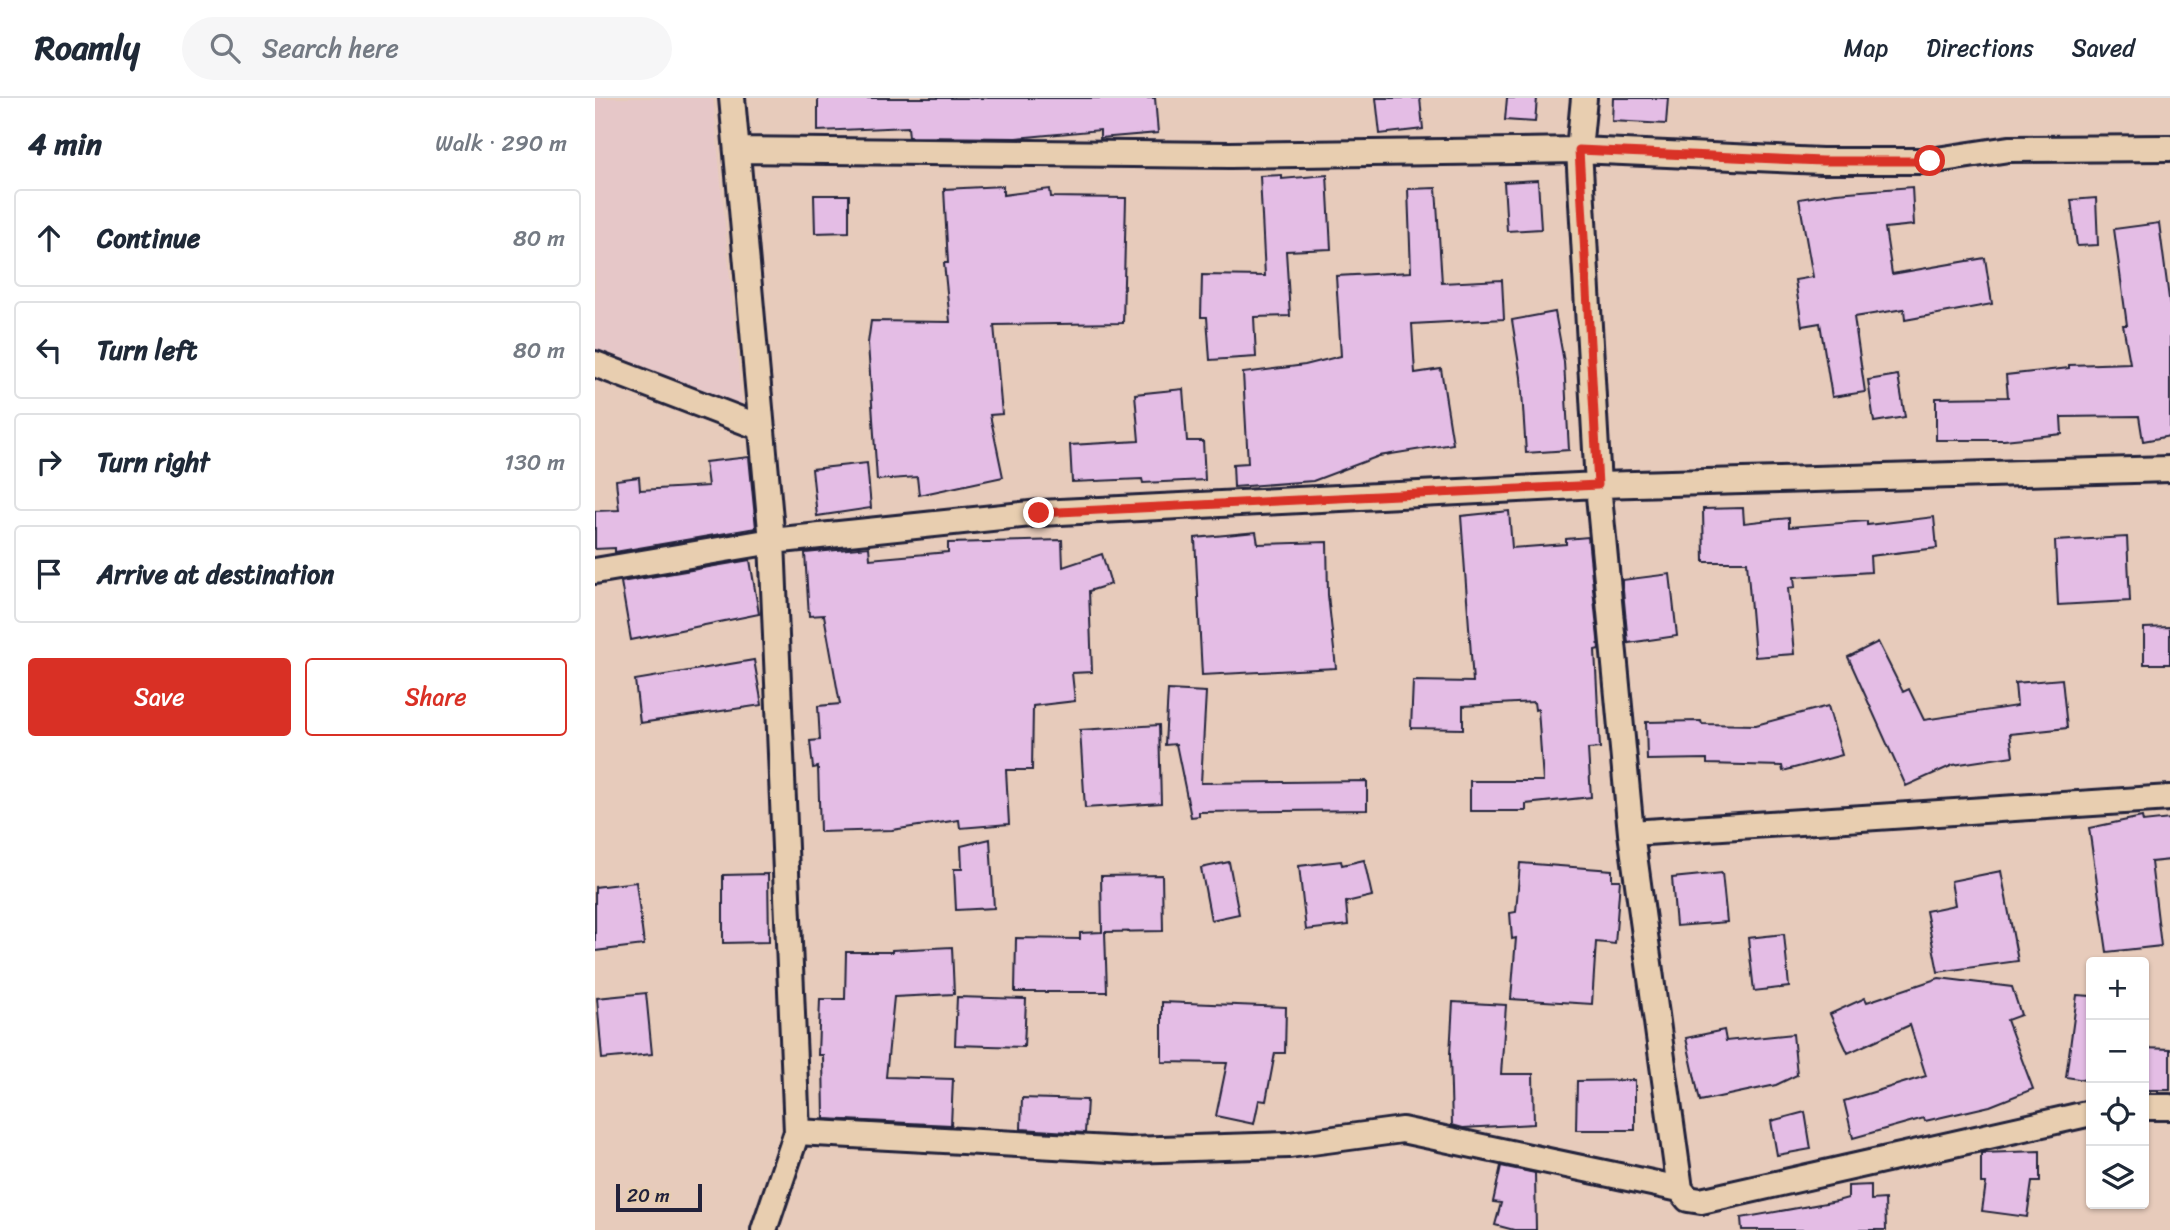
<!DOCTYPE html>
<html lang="en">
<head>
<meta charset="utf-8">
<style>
	body { margin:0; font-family:Sriracha,sans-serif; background:#f6f6f7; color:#1f2937 }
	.controls { position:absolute; right:21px; bottom:21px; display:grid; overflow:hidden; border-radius:7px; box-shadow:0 2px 5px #0004 }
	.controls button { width:63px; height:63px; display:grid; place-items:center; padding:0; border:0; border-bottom:2px solid #e0e1e3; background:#fff; color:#1f2937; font:35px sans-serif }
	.scale { position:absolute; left:21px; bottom:18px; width:86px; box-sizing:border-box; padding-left:7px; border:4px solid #22223b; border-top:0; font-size:19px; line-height:24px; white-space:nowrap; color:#22223b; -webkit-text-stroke:5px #e8ceb0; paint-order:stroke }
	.stop { position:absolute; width:21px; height:21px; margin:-16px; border:5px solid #d93025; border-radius:50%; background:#fff }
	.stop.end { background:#d93025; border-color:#fff; box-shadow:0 2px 7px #0008 }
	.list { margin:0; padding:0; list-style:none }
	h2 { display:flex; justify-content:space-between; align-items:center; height:91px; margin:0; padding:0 28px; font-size:30px }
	h2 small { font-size:23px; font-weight:400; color:#747a83 }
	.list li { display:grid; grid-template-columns:46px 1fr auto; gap:21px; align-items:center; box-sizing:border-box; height:98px; margin:0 14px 14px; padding:0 14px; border:2px solid #e0e1e3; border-radius:7px }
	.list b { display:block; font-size:26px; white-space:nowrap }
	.list em { font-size:23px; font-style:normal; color:#747a83 }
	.actions { display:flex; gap:14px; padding:21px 28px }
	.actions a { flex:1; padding:16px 0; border:2px solid #d93025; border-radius:7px; text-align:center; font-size:24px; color:#d93025 }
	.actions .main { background:#d93025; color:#fff }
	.icon { flex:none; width:38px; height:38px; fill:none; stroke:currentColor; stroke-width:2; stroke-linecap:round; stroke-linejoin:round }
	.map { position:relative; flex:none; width:1575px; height:1132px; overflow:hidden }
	header { display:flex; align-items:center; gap:42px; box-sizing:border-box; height:98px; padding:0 35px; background:#fff; border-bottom:2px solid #e0e1e3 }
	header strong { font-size:33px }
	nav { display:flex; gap:38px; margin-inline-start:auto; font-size:24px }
	.search { width:490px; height:63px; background:#f6f6f7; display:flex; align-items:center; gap:18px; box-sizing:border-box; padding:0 24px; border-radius:38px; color:#747a83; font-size:26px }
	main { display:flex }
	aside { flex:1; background:#fff }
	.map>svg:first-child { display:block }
	.built { fill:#e6c7c8 }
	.building { fill:#e4bde5; stroke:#22223b; stroke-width:2 }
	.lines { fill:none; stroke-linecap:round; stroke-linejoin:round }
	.street-casing { stroke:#22223b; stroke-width:30 }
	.street { stroke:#e8ceb0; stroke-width:24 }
	.route { stroke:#d93025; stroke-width:9 }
</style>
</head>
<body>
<header>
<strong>Roamly</strong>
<div class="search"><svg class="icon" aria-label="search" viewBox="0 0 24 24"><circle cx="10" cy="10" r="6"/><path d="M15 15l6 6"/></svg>Search here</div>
<nav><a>Map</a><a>Directions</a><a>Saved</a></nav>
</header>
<main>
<aside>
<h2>4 min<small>Walk · 290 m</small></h2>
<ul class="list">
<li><svg class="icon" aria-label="ahead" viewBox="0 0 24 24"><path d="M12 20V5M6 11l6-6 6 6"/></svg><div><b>Continue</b></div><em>80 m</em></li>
<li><svg class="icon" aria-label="left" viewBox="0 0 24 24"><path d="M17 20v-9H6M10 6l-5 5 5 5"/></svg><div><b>Turn left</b></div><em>80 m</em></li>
<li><svg class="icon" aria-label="right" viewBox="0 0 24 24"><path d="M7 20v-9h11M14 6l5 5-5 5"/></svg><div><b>Turn right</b></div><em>130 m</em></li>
<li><svg class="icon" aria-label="arrive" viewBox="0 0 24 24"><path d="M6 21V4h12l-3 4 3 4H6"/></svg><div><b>Arrive at destination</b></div></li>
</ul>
<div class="actions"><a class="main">Save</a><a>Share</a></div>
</aside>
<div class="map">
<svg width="1575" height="1132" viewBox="0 0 1575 1132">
	<rect width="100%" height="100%" fill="#e7cbbb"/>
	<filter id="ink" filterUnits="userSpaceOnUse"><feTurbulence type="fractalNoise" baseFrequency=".0143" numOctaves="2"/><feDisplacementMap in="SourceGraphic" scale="14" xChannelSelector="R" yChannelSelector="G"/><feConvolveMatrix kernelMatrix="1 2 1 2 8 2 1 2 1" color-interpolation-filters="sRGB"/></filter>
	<g filter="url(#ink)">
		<path class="built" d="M0 0H118L149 330 0 275Z"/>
		<path class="building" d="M223 0H560L563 35 505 40V32L421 40 314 39 313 29 223 33Z
			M781 0H825L828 31 785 36Z
			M912 0H942L940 24 910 22Z
			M1018 0H1073L1071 26 1017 23Z
			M687 77V81L732 77 736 151 691 153 695 218 659 219 661 259 615 262 612 219H606L607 177 670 178 665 78Z
			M943 82 946 131 912 133 909 84Z
			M408 88V97L455 91 456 99 531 100 528 225 399 227 407 316 395 317 408 379 324 397 322 379 282 382 273 245 276 223 355 224 349 165H353L349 91Z
			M1317 89 1319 127 1290 130 1297 176 1390 160 1397 206 1310 222 1309 211 1259 219 1270 294 1237 299 1225 225 1207 228 1200 182 1218 179 1204 101 1241 95Z
			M841 90 847 185 907 182 909 221 817 226 820 275 846 271 858 346 784 358 718 383 639 389 638 366 653 365 648 275 710 267 746 258 741 178 816 174 813 91Z
			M219 97H254V134L220 135Z
			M1501 100 1503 147 1482 148 1476 102Z
			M1564 125 1575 208V338L1548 343 1544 318 1466 319 1467 336 1409 342H1341V300L1413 299 1411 277 1474 270V267L1535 265 1528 227H1532L1519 131Z
			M960 214 969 264 974 352 931 355 926 279 917 222Z
			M1303 277 1310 319 1279 324 1273 282Z
			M588 291 592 343H608L610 382 548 385 547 381 477 384 475 347 544 343 540 296Z
			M154 359 161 430 20 454V450L0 451V413L24 412 21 382 44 379 45 392 113 388 110 364Z
			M272 365 276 410 222 418 217 371Z
			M1148 410 1149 425 1194 420V429L1272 423V427L1339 419 1342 450 1275 458 1276 474 1199 479 1200 489 1193 490 1199 556 1160 559 1152 464H1109L1108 411Z
			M914 413 917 450 971 446V441L993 439 1004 551 1000 552 1005 650 993 651 996 699 931 706V713H875V683H948L943 611 940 612 939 604 868 608V631L816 630 818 583 878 584 866 418Z
			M661 434 663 446 732 444 733 497 741 570 607 577 600 440Z
			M1532 439 1535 503 1463 507 1460 443Z
			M467 442 468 469 507 456 516 486 494 493 497 574 477 575 480 603 438 608 437 672H411L414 726 365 730 364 722 297 732 225 734 223 669 218 670 215 643 225 642 223 608 245 606 229 517 214 518 210 455 274 449 275 461 353 454V445Z
			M155 462 164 516 36 542 26 484Z
			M1075 476 1082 538 1033 545 1027 482Z
			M1575 529V566H1549V530Z
			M1283 544 1308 594 1314 591 1329 622 1422 608 1420 585 1467 581 1472 630 1415 636 1418 658 1358 667 1311 688 1253 559Z
			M159 562 167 607 45 625 40 582Z
			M573 592 611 594 606 685 772 683V712L604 714V718L596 719 581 646 570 647Z
			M1233 608 1247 657 1188 673 1187 668 1112 666V661L1052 662 1051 624 1106 623 1107 626 1161 627Z
			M564 627 566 705 490 710 485 632Z
			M1547 719 1548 724 1575 721V762L1556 764 1566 848 1512 854 1494 730Z
			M395 741 399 810 361 812 359 771H367L366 748Z
			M769 762 777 798 751 804 753 827 711 832 704 768 746 763 747 767Z
			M634 764 644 816 616 822 606 770Z
			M925 765 1017 772V782H1025L1020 846 1001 844 997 906 916 901 921 840 917 841 915 815 921 814Z
			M1406 773 1423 863 1343 874 1331 813 1360 807 1356 783Z
			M1127 775 1132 824 1081 828 1077 780Z
			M173 776 174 844 128 845V777Z
			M567 777 568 833 510 834 512 894H420L421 840 485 841V835L507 834 506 778Z
			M41 784 49 847 0 853V789Z
			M1189 836 1194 889 1159 893 1153 840Z
			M357 849 359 896 299 899 291 979 358 981 356 1027 229 1021 228 957H223L225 901H250L251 854H297V852Z
			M1344 880 1417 889 1426 917 1412 922 1438 991 1395 1008 1330 1023 1329 1020 1258 1040 1249 1003 1331 978 1315 927 1253 955 1235 916 1270 900 1272 904Z
			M51 895 57 956 7 961 2 900Z
			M1482 897 1496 898V983L1471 979Z
			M362 899 431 901 429 949 360 947Z
			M567 904 691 909 690 955H680L671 1003 664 1002 659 1026 621 1018 632 965 567 964Z
			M858 904 911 907 906 976H938L939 1026 868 1030 857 1027 855 956Z
			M1129 932 1131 943 1198 936 1202 977 1181 987 1105 1003 1091 940Z
			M1549 950 1575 951V992H1549Z
			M1040 982V1032H981L982 983Z
			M427 1000 492 1002 490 1035 426 1031Z
			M1210 1014 1216 1051 1182 1057 1176 1023Z
			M1445 1053V1084H1437L1432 1119 1387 1113 1391 1085H1386V1055Z
			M906 1068 940 1075 941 1132H919L900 1127 906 1105 898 1104Z
			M1276 1087V1102L1290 1101 1291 1132H1147L1146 1120 1242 1103 1253 1100V1088Z"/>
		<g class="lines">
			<defs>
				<path id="street" d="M137 0 177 443 202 1034
					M989 0 984 52 1003 387 1036 735 1085 1091 1093 1101 1106 1103 1496 1015
					M142 52 635 57 984 52 1227 63H1335L1414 51 1575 50
					M0 266 167 330
					M0 473 177 443 445 415 1003 387 1575 371
					M1036 735 1575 700
					M1549 1009H1575
					M169 1132 202 1034 534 1052 694 1047 807 1032 1085 1091"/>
			</defs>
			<use href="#street" class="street-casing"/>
			<use href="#street" class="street"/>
		</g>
	</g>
	<g class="lines" filter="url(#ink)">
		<path class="route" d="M444 415 1003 387 984 52 1227 63H1335"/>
	</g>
</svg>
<div class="controls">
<button>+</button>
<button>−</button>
<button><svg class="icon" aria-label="locate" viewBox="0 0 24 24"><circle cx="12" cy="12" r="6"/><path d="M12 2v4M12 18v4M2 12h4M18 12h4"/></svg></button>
<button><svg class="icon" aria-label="layers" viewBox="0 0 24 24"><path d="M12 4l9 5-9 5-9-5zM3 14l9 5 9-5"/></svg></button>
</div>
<div class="scale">20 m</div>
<div class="stop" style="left:1335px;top:63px"></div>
<div class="stop end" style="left:444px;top:415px"></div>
</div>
</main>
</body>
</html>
